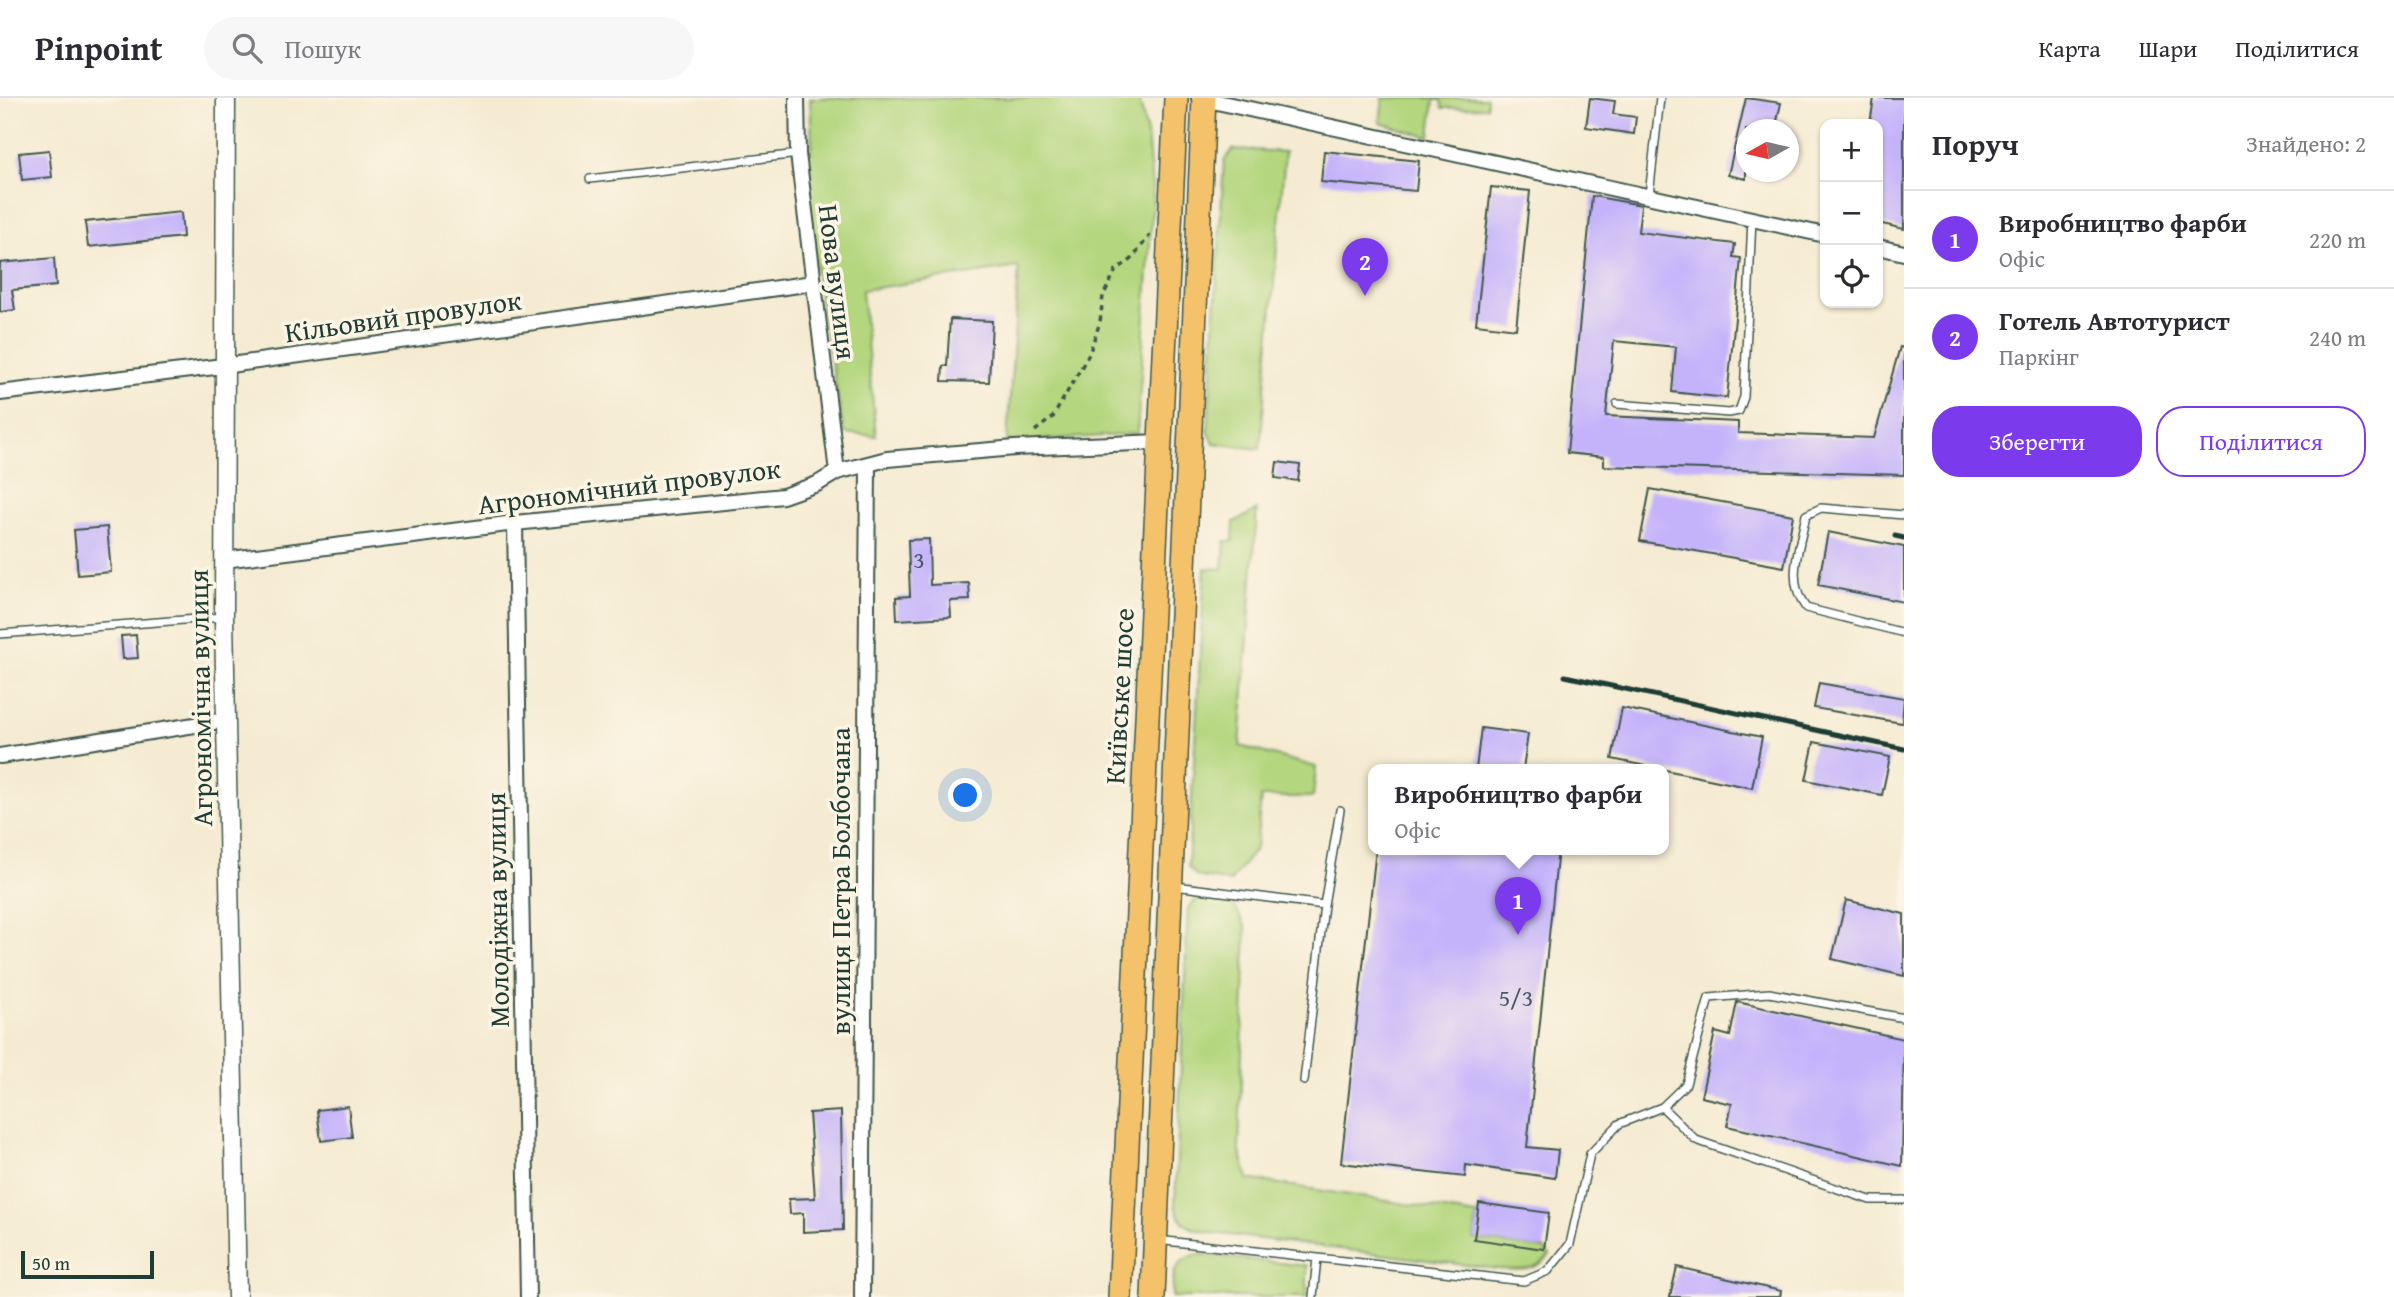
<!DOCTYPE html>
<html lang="uk">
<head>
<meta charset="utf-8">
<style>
	body { margin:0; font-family:"Gentium Book Plus",serif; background:#f7f7f7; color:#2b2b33 }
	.controls { position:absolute; right:21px; top:21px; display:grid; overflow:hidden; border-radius:14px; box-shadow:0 2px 5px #0004 }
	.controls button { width:63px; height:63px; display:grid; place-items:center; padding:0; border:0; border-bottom:2px solid #e1e1e2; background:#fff; color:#2b2b33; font:35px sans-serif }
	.compass { position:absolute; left:1736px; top:21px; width:63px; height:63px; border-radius:50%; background:#fff; box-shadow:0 2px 5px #0004; rotate:262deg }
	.scale { position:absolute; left:21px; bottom:18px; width:133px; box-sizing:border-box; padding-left:7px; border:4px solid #1f3d34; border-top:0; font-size:19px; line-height:24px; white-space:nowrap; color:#1f3d34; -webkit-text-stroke:5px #fcf5e5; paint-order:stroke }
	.you { position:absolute; left:966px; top:698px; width:24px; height:24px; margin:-18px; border:5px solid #fff; border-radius:50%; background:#1a73e8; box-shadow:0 0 0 10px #1a73e833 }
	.badge { display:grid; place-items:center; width:46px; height:46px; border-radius:50%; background:#7c3aed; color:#fff; font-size:23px; font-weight:700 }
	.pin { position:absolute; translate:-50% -58px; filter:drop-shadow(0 2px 4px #0008) }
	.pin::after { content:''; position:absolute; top:37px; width:24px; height:21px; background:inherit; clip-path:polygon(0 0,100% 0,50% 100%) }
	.popup { position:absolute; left:1368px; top:666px; width:301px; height:91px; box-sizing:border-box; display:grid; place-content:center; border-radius:14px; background:#fff; filter:drop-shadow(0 2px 5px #0005); font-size:23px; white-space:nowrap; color:#7c7c81 }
	.popup b { font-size:26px; color:#2b2b33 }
	.popup::after { content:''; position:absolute; left:50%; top:100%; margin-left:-14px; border:14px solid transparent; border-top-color:#fff }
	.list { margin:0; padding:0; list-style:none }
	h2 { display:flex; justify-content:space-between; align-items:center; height:91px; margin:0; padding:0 28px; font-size:30px }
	h2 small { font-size:23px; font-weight:400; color:#7c7c81 }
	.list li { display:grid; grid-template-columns:46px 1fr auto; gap:21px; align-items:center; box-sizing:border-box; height:98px; padding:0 28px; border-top:2px solid #e1e1e2 }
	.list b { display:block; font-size:26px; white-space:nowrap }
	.list p { margin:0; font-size:23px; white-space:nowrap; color:#7c7c81 }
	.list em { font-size:23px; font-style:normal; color:#7c7c81 }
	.actions { display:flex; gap:14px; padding:21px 28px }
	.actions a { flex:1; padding:16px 0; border:2px solid #7c3aed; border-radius:28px; text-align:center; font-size:24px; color:#7c3aed }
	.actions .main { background:#7c3aed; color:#fff }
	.icon { flex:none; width:38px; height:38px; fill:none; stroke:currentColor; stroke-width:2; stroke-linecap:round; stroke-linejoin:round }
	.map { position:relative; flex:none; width:1904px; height:1199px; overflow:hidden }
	header { display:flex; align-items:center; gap:42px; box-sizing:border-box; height:98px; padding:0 35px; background:#fff; border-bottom:2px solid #e1e1e2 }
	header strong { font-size:33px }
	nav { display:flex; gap:38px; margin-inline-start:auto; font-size:24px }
	.search { width:490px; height:63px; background:#f7f7f7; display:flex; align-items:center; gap:18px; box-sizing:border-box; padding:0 24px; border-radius:38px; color:#7c7c81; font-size:26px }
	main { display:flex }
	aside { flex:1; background:#fff }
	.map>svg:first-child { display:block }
	.green { fill:#b4d67e; stroke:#6a8a59; stroke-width:2 }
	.building { fill:#c4b3fb }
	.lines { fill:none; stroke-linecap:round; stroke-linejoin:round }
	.service-casing { stroke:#3f574c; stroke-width:10 }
	.minor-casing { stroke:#3f574c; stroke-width:18 }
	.tertiary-casing { stroke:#3f574c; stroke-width:21 }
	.primary-casing { stroke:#3f574c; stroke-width:26 }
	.path { stroke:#3f574c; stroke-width:3.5; stroke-dasharray:5 5; stroke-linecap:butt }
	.service { stroke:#fff; stroke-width:7 }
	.minor { stroke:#fff; stroke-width:14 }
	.tertiary { stroke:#fff; stroke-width:18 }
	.primary { stroke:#f4c26a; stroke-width:23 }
	.rail { stroke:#1f3d34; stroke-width:5 }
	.labels { text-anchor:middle; stroke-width:7; stroke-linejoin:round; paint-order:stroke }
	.number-label { font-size:24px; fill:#485a66 }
	.street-label { font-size:28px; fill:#1f3d34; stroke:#fcf5e5 }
</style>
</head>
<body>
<header>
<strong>Pinpoint</strong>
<div class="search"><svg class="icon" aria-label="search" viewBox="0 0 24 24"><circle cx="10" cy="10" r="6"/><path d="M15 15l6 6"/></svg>Пошук</div>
<nav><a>Карта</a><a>Шари</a><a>Поділитися</a></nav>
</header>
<main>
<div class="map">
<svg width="1904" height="1199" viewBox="0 0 1904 1199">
	<rect width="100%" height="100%" fill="#fcf5e5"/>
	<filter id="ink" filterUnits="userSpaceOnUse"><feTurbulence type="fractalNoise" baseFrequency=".0143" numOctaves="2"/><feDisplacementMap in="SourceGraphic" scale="14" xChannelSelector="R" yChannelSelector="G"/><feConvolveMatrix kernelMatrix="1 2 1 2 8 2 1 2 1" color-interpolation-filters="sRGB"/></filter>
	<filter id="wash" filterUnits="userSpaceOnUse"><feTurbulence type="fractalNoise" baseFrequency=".00686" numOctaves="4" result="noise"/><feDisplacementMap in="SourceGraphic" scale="28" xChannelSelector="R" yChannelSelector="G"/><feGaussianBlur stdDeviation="1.57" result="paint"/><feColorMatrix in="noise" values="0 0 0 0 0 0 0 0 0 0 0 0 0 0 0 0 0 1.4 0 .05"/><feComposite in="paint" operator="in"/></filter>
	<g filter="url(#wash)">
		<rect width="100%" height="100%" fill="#f5ebd2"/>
		<path class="green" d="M810 0H1139L1147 36 1153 99 1137 336 1007 344 1019 169 862 192 876 338 844 335 817 181 803 56 812 49Z
			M1383 0H1487V9L1443 10 1441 2H1434L1430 39 1380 25Z
			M1233 51 1285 54 1260 351 1214 345 1208 333 1224 63Z
			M1257 412 1240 648 1316 669 1313 699H1261L1256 750 1230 784 1197 778 1188 769 1205 470 1223 471 1225 443H1233L1234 424Z
			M1199 799 1231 802 1246 829 1239 1050 1248 1081 1477 1117 1474 1141 1544 1151 1550 1157C1534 1175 1520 1172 1498 1171L1213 1135C1192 1131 1180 1129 1175 1107L1188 810Z
			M1198 1156 1307 1168V1199H1172C1173 1175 1173 1163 1198 1156Z"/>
		<g id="blocks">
			<path class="building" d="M1590 0 1615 3 1613 16 1636 19 1634 36 1586 29Z
				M1746 0 1781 5 1775 32H1746V81L1728 77Z
				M1874 0H1904V131L1878 125V26H1870Z
				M49 52 52 79 22 82 19 55Z
				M1324 53 1419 63 1416 93 1321 84Z
				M1491 89 1530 93 1516 231 1476 226Z
				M1592 98 1641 107 1638 134 1735 146 1733 159 1741 160 1727 300 1672 294 1676 249 1614 243 1606 318 1738 324V335L1874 340 1900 249 1904 250V377L1604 368V359L1567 355Z
				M181 114 183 139 88 149 85 124Z
				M54 160 56 188 12 192 15 212 0 214V165Z
				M950 221 992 223 989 284 942 283 943 268H947Z
				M1277 364 1300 367 1298 383 1275 380Z
				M1650 391 1793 417 1784 469 1640 443Z
				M107 429 111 474 78 477 74 432Z
				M1828 434 1904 449V504L1818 487Z
				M929 441 930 487 969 485 970 502 950 503 951 519 897 522 896 499 910 498 908 442Z
				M136 537 138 560 123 561 121 538Z
				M1819 585 1904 600 1902 625 1814 610Z
				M1622 610 1762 639 1752 690 1612 661Z
				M1481 630 1528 636 1523 671H1476Z
				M1814 644 1890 659 1882 697 1806 682Z
				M1376 751H1558L1527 1049 1558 1052 1555 1080 1466 1067 1465 1079 1341 1065Z
				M1846 802 1904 816V878L1832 861Z
				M1737 904 1904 941 1902 1068 1727 1028 1732 1006 1701 999 1715 934 1730 938Z
				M348 1008 352 1039 321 1043 317 1012Z
				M841 1013 843 1132 803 1134V1115L790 1116 789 1101 815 1100 809 1015Z
				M1479 1105 1549 1115 1544 1151 1474 1141Z
				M1677 1169 1781 1193 1780 1199H1670Z"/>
		</g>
	</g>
	<g filter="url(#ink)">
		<use href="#blocks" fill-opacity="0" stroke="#3f574c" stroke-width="2"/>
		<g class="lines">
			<defs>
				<path id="service" d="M590 81 798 56
					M1649 97 1660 0
					M1617 306 1729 315 1739 313 1744 299 1752 120
					M1904 417 1821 410 1806 417C1800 449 1785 483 1806 510L1904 535
					M0 536 223 519
					M1175 788 1324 807
					M1304 983 1324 807 1340 712
					M1662 1009 1696 1042 1870 1102H1904
					M1157 1142 1524 1183 1548 1173 1570 1146 1590 1056 1619 1026 1662 1009 1686 986 1709 900 1769 895 1904 920
					M1313 1199 1317 1160"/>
				<path id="minor" d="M797 0 798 56 837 374
					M1199 0 1825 137
					M1878 149 1904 155
					M0 295 223 268 813 185
					M515 425 528 1199
					M224 462 515 425 783 398 817 386 837 374 887 361 1015 350 1160 344
					M0 658 226 622
					M862 1199 868 367"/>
				<path id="tertiary" d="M226 0 224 519 237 1199"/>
				<path id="primary" d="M1120 1199 1176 0
					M1153 1199 1204 0"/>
			</defs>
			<use href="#service" class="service-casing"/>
			<use href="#minor" class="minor-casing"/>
			<use href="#tertiary" class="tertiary-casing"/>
			<use href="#primary" class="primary-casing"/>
			<path class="path" d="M1035 333 1053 319 1089 256 1100 224 1103 198 1116 172 1131 162 1150 137"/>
			<use href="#service" class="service"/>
			<use href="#minor" class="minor"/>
			<use href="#tertiary" class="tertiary"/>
			<use href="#primary" class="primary"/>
			<path class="rail" d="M1895 438 1904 440
				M1565 578 1904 651"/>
		</g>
	</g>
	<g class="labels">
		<g class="number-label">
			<text x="919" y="470">3</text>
			<text x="1516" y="908">5/3</text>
		</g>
		<g class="street-label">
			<text transform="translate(838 184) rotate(83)" y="10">Нова вулиця</text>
			<text transform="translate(403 218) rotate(-8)" y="10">Кільовий провулок</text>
			<text transform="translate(629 388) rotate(-7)" y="10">Агрономічний провулок</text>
			<text transform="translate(1119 598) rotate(-87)" y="10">Київське шосе</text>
			<text transform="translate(200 600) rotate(-91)" y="10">Агрономічна вулиця</text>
			<text transform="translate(840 783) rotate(-90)" y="10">вулиця Петра Болбочана</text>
			<text transform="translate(497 812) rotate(-91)" y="10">Молодіжна вулиця</text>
		</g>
	</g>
</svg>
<div class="controls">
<button>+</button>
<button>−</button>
<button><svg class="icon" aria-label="locate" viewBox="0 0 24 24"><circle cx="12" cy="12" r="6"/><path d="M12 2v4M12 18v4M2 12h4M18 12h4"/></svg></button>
</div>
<svg class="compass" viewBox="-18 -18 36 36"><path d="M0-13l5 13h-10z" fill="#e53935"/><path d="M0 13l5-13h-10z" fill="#7c7c81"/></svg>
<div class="scale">50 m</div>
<div class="you"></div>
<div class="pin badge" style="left:1518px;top:837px">1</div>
<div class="popup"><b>Виробництво фарби</b>Офіс</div>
<div class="pin badge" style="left:1365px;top:198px">2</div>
</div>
<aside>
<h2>Поруч<small>Знайдено: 2</small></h2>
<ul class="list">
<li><span class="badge">1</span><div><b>Виробництво фарби</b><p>Офіс</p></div><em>220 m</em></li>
<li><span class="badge">2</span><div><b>Готель Автотурист</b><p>Паркінг</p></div><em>240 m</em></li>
</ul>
<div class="actions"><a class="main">Зберегти</a><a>Поділитися</a></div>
</aside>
</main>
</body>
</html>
